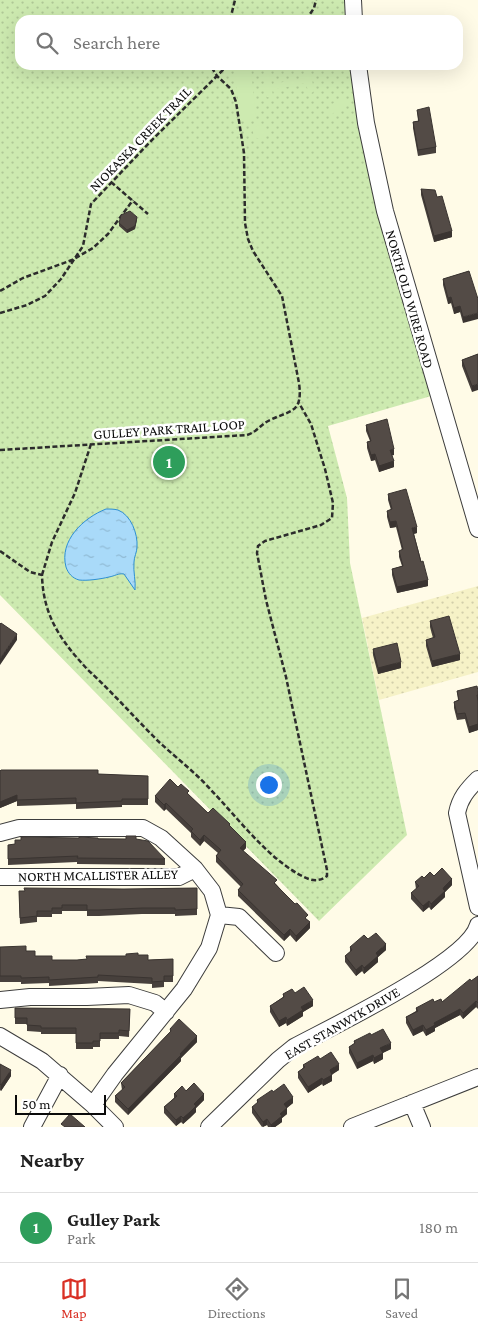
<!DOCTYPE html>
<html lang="en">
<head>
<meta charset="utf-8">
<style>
	body { margin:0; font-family:"Crimson Pro",serif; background:#f6f6f6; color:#222 }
	.scale { position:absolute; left:15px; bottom:12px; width:91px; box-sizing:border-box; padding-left:5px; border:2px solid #0a0a0a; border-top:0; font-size:14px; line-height:18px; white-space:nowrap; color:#0a0a0a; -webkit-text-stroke:4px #fff; paint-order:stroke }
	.you { position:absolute; left:268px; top:784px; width:18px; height:18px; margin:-12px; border:4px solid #fff; border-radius:50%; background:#1a73e8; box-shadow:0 0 0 8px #1a73e833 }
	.badge { display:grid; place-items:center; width:32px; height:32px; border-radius:50%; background:#d93025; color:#fff; font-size:16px; font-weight:700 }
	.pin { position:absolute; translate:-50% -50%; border:2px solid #fff; box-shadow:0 1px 5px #0006 }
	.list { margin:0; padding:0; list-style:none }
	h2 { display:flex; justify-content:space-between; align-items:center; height:65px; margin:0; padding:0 20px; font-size:21px }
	h2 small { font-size:16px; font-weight:400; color:#767676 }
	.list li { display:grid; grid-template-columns:32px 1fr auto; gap:15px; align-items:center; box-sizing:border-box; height:70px; padding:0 20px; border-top:1px solid #e0e0e0 }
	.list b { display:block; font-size:19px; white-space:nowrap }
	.list p { margin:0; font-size:16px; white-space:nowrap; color:#767676 }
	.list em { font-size:16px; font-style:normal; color:#767676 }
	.icon { flex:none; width:28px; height:28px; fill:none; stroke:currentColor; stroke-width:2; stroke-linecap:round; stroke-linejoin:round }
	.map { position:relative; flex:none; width:478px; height:1127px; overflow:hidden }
	.search { position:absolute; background:#fff; box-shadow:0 5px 20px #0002; left:15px; right:15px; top:15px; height:55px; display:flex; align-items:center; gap:12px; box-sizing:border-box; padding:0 18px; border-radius:15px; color:#767676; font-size:19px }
	.sheet { height:135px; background:#fff }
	nav { display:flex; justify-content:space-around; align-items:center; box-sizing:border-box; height:70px; border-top:1px solid #e0e0e0; background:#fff; font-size:14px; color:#767676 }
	nav a { display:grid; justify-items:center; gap:2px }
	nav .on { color:#d93025 }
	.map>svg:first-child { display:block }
	.farmland { fill:url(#farmland-dots) }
	.grass { fill:url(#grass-dots) }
	.garden { fill:#cdeab0 }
	.water { fill:url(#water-ripples); stroke:#2d8fd3 }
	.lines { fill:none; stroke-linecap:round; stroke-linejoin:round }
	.minor-casing { stroke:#3d3d3d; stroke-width:18 }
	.path { stroke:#2c2c2c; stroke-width:2.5; stroke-dasharray:5 2.5; stroke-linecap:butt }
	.minor { stroke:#fff; stroke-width:16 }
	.wall { fill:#47403c }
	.shaded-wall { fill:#3a3431 }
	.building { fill:#534b46; stroke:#3a3431 }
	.labels { text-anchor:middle; stroke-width:5; stroke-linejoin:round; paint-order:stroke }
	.street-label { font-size:14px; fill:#0a0a0a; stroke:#fff }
</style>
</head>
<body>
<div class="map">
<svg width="478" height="1127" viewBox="0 0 478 1127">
	<defs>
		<pattern id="farmland-dots" width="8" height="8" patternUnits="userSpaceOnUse" patternTransform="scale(1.25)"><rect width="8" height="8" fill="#f6f2c7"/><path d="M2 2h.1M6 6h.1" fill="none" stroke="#d2ceaa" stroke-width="1.8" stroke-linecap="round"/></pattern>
		<pattern id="grass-dots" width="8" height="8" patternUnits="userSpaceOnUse" patternTransform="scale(1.25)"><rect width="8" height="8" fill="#cdeab0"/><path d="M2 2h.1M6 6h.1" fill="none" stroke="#afc796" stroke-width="1.8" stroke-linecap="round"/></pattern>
		<pattern id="water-ripples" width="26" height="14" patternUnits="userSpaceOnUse" patternTransform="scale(1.25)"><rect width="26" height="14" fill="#a9daf9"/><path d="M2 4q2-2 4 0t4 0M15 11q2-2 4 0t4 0" fill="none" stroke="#90bad4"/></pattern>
	</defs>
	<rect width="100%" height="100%" fill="#fffbe7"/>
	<path class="farmland" d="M478 586V672L379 700 362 618Z"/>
	<path class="grass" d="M0 0H353L354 20H20V65H358L438 394 328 426 347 498 350 563 407 835 319 921 0 595Z"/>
	<path class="garden" d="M237 65H254L251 69 256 119 241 121 235 79Z
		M308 69 310 70 314 90 312 93 308 92 306 83 272 90 273 96 271 98 267 97 264 76 269 74 272 84 305 78V70Z
		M338 101H346V110H337L330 116V105Z
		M253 132a7 7 0 1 1 14 0a7 7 0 1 1-14 0Z"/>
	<path class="water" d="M106 509C110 509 114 509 118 510 131 515 138 534 137 547 137 552 134 557 134 562 133 572 136 581 135 590L124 574C118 573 115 576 109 577 101 579 87 581 79 580 72 578 68 573 66 567 59 541 83 518 106 509Z"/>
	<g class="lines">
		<defs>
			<path id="minor" d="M353 0 354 20
				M358 65 366 123 385 211 478 529
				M478 779C467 790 460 798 457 813L478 907
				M0 833 19 828H143L161 838 195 869 212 891 219 915 209 948 184 989 115 1074 93 1105
				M0 877H179L195 869
				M219 915 239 917 276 953
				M0 1000 30 997H87L129 995 155 1003 166 1012
				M0 1036 42 1061 93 1105 115 1127
				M412 1103 422 1127
				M32 1127 60 1075
				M209 1127 278 1060 294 1047C331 1027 468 962 478 925
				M352 1127 478 1077"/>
		</defs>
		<use href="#minor" class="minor-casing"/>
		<path class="path" d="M230 20 235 0
			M306 20 314 8 316 0
			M111 182 148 214
			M0 291 23 278 72 260 93 248 108 234 133 200
			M0 313 27 305 45 296 61 279 83 246 91 204 150 142 228 65
			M0 450 247 435C257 432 261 424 270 420 291 410 303 413 299 383L282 296 253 251 248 239 245 223 244 153 236 102 231 89 217 76 210 65
			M0 551 30 572 42 575C43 616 61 641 88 670 112 692 134 717 158 741 175 757 195 772 211 790 238 818 267 858 302 876 311 881 319 882 327 876V870L286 677 266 600 257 553 258 546 265 541 321 525 332 518 333 503 325 469 311 424 299 403
			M42 575 52 542 75 493 91 444"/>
		<use href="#minor" class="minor"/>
	</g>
	<path class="wall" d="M395 65H415V66L395 68Z
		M417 110 436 147V153L418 156 413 128V122L418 121Z
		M421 189 437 197 452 237 434 242 421 195Z
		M137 220 135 229 127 233 119 226V223Z
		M469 271 463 323 460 312 454 314 451 303 448 304 443 285V279Z
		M478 354 472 392 462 366V360Z
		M366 425 394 455H392L394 467 379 472 375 460 371 461 367 448V442L370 441 366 431Z
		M388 494 417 533 414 534 428 586 397 593 392 575V569L402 566 399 557V551L402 550 396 527 390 528 387 517V511L391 510 388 500Z
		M430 621 460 660 432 667 426 646V640L433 638 430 627Z
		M373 649 401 668 378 674 373 655Z
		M457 691H478V730L469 733 465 719 457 720 454 708V702L458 700Z
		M0 771 148 776V805H122V807L76 809V804L17 806V801L0 808Z
		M178 787 189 795 208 813 230 826 246 848 243 851 277 885 308 921 310 928 296 942 290 935 284 941 238 896V890L241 887 216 862V856L218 853 204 841 200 846 191 837V833L166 809 164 811 155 802V796Z
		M79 838 126 839H136L165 859V865L77 864V862L8 865V845Z
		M434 876 452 885 445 892V897L431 910 429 907 423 912 411 899V893L416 889 415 882 424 878Z
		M197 888V915L175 916V914H142L99 916H87V911H62V914H52V917H37V922L20 924 19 891Z
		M368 939 386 950 378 957V962L364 974 362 971 356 976 345 962V956L350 952V947Z
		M0 947 26 951 35 956 52 960H77L138 955 148 960 173 959V982H164V987L152 988V984L98 981V983L49 986V983L21 984V982H0Z
		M478 976V1009L476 1007 463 1019 460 1015 435 1028V1031L426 1036 423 1031 413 1036 406 1023V1017L416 1011V1008L434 1002H442Z
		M295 993 313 1006 303 1012V1016L287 1026 286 1023 279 1027 270 1012V1006L283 997V994Z
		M15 1008 130 1009 129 1037 119 1036V1039H100V1047H93V1049H76V1034H41V1032L27 1031V1024H15Z
		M170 1029 197 1042 181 1058V1061L128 1115 115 1102V1096L122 1090 121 1083 170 1032Z
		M371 1035 391 1049 383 1053V1059L374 1064 373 1061 357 1069 349 1053V1047L354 1044V1041Z
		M320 1059 339 1070 332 1074V1081L323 1086 322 1084 308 1093 298 1078V1072L303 1068V1065Z
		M0 1064 11 1076 1 1091 0 1090Z
		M186 1091 204 1100 196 1108V1112L190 1118 183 1124 181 1122 176 1126 164 1113V1107L174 1098V1094Z
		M273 1092 293 1103 287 1108V1114L282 1118V1122L275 1127H268L267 1125 262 1127 252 1113V1107L257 1104V1100Z"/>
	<path class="shaded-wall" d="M137 217 135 229 127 233V230Z
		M452 231V237L434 242V236Z
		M451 297V303L448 304V298Z
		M460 306V312L454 314V308Z
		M478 313V319L463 323V317Z
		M478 384V390L472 392V386Z
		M394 449V455L390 456V450Z
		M375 454V460L371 461V455Z
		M394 461V467L379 472V466Z
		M396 521V527L390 528V522Z
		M417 527V533L412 534V528Z
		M428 580V586L397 593V587Z
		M17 634V640L0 665V659Z
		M460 654V660L432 667V661Z
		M401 662V668L378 674V668Z
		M478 724V730L469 733V727Z
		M17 795V801L0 808V802Z
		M166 803V809L164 811V805Z
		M204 835V841L200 846V840Z
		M246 842V848L240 854V848Z
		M452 879V885L445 892V897L431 910V904L444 887Z
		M429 901V907L423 912V906Z
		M310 922V928L296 942V936Z
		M290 929V935L284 941V935Z
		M386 944V950L378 957V962L364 974V968L376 953Z
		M362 965V971L356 976V970Z
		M313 1000V1006L303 1012V1016L287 1026V1020L301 1007Z
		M476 1001V1007L463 1019V1013Z
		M460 1009V1015L435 1028V1031L426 1036V1030L434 1023Z
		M286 1017V1023L279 1027V1021Z
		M423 1025V1031L413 1036V1030Z
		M197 1036V1042L181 1058V1061L128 1115V1109Z
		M391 1043V1049L380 1054V1048Z
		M383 1053V1059L374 1064V1058Z
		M373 1055V1061L357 1069V1063Z
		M339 1064V1070L330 1076V1070Z
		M11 1070V1076L1 1091V1085Z
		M332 1075V1081L323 1086V1080Z
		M322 1078V1084L308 1093V1087Z
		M204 1094V1100L196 1108V1112L183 1124V1118L194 1104Z
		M293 1097V1103L284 1110V1104Z
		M287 1108V1114L282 1118V1122L275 1127H271V1125L280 1114Z
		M181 1116V1122L176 1126V1120Z
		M267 1119V1125L263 1127V1122Z"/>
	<path class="building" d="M412 16V20H389V18Z
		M429 107 436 147 418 150 413 122 419 121 417 110Z
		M421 189 435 190 437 197 442 196 452 231 434 236Z
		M130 211 137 217 135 226 127 230 119 223 121 215Z
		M469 271 478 299V313L463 317 460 306 454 308 451 297 448 298 443 279Z
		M478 354V384L472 386 462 360Z
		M387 419 394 449 390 450 394 461 379 466 375 454 371 455 367 442 371 441 366 425Z
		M406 489 417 527 412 528 421 562 423 561 428 580 397 587 392 569 403 566 399 551 403 549 396 521 390 522 387 511 392 509 388 494Z
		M449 616 460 654 432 661 426 640 435 637 430 621Z
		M1 623 17 634 0 659V624Z
		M397 643 401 662 378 668 373 649Z
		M477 686 478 691V695H477L478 701V724L469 727 465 713 457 714 454 702 459 700 457 691Z
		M1 770H98V774L148 776V799H122V801L76 803V798L17 800V795L0 802V771Z
		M170 779 178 787 181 784 189 791 187 793 208 813 213 808 230 824 229 825 246 842 240 848 277 880 274 883 295 904 297 903 308 915 305 918 310 922 296 936 290 929 284 935 238 890 243 884 216 856 221 850 204 835 200 840 191 831 193 829 166 803 164 805 155 796Z
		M126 836H136V839L148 841 165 859 77 858 78 856 8 859V845L15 844V840H21V837L79 838V837L98 838V839H126Z
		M442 868 452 879 444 887 443 889 445 891 431 904 429 901 423 906 411 893 419 886 415 882 422 876 424 878 430 872 434 876Z
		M24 888 124 889 197 888V909L175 910V908H142L99 910H87V905H62V908H52V911H37V916L20 918 19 891H25Z
		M376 933 386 944 376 953 378 956 364 968 362 965 356 970 345 956 352 950 350 947 364 935 368 939Z
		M26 946V951H35V956H52V960H77L87 959 86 956H126V954L138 953V955H148V960L173 959V976H164V981L152 982V978L98 975V977L49 980V977L21 978V976H0V947Z
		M478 976V1003L476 1001 463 1013 460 1009 434 1023 435 1025 426 1030 423 1025 413 1030 406 1017 418 1011 416 1008 433 999 434 1002 441 999 442 1002 470 979 471 981Z
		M304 987 313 1000 301 1007 303 1010 287 1020 286 1017 279 1021 270 1006 284 997 283 994 292 989 295 993Z
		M15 1008 130 1009 129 1031 119 1030V1033H100V1041H93V1043H76V1028H41V1026L27 1025V1018H15Z
		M179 1019 197 1036 180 1054 181 1055 128 1109 115 1096 125 1087 121 1083 171 1031 170 1029Z
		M383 1029 391 1043 380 1048 383 1053 374 1058 373 1055 357 1063 349 1047 355 1043 354 1041 370 1033 371 1035Z
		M331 1052 339 1064 330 1070 332 1075 323 1080 322 1078 308 1087 298 1072 305 1067 303 1065 318 1056 320 1059Z
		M0 1064 11 1070 1 1085 0 1084Z
		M194 1083 204 1094 194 1104 196 1106 190 1112 183 1118 181 1116 176 1120 164 1107 177 1096 174 1094 182 1086 186 1091Z
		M284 1084 293 1097 284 1104 287 1108 280 1114 282 1116 271 1125 267 1119 263 1122 252 1107 258 1102 257 1100 272 1090 273 1092Z
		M70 1114 85 1127H65L61 1124Z"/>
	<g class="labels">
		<g class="street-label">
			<text transform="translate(140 139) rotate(-46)" y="5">NIOKASKA CREEK TRAIL</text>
			<text transform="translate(410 299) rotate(74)" y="5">NORTH OLD WIRE ROAD</text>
			<text transform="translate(169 429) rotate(-4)" y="5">GULLEY PARK TRAIL LOOP</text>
			<text transform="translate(98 875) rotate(-1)" y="5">NORTH MCALLISTER ALLEY</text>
			<text transform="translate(342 1023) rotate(-30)" y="5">EAST STANWYK DRIVE</text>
		</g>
	</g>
</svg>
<div class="scale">50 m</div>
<div class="you"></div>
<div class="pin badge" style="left:169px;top:462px;background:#2e9e5b">1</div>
<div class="search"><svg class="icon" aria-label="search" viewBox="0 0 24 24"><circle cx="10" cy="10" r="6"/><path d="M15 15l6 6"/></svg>Search here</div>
</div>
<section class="sheet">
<h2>Nearby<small></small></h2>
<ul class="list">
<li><span class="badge" style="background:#2e9e5b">1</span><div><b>Gulley Park</b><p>Park</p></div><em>180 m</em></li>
</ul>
</section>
<nav>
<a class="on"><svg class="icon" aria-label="map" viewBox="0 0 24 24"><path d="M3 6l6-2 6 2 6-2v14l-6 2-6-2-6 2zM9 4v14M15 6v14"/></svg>Map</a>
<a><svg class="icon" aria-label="directions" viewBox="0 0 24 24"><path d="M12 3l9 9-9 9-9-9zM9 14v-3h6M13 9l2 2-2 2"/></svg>Directions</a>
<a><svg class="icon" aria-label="saved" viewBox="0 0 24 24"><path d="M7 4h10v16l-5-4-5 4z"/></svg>Saved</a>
</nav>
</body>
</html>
